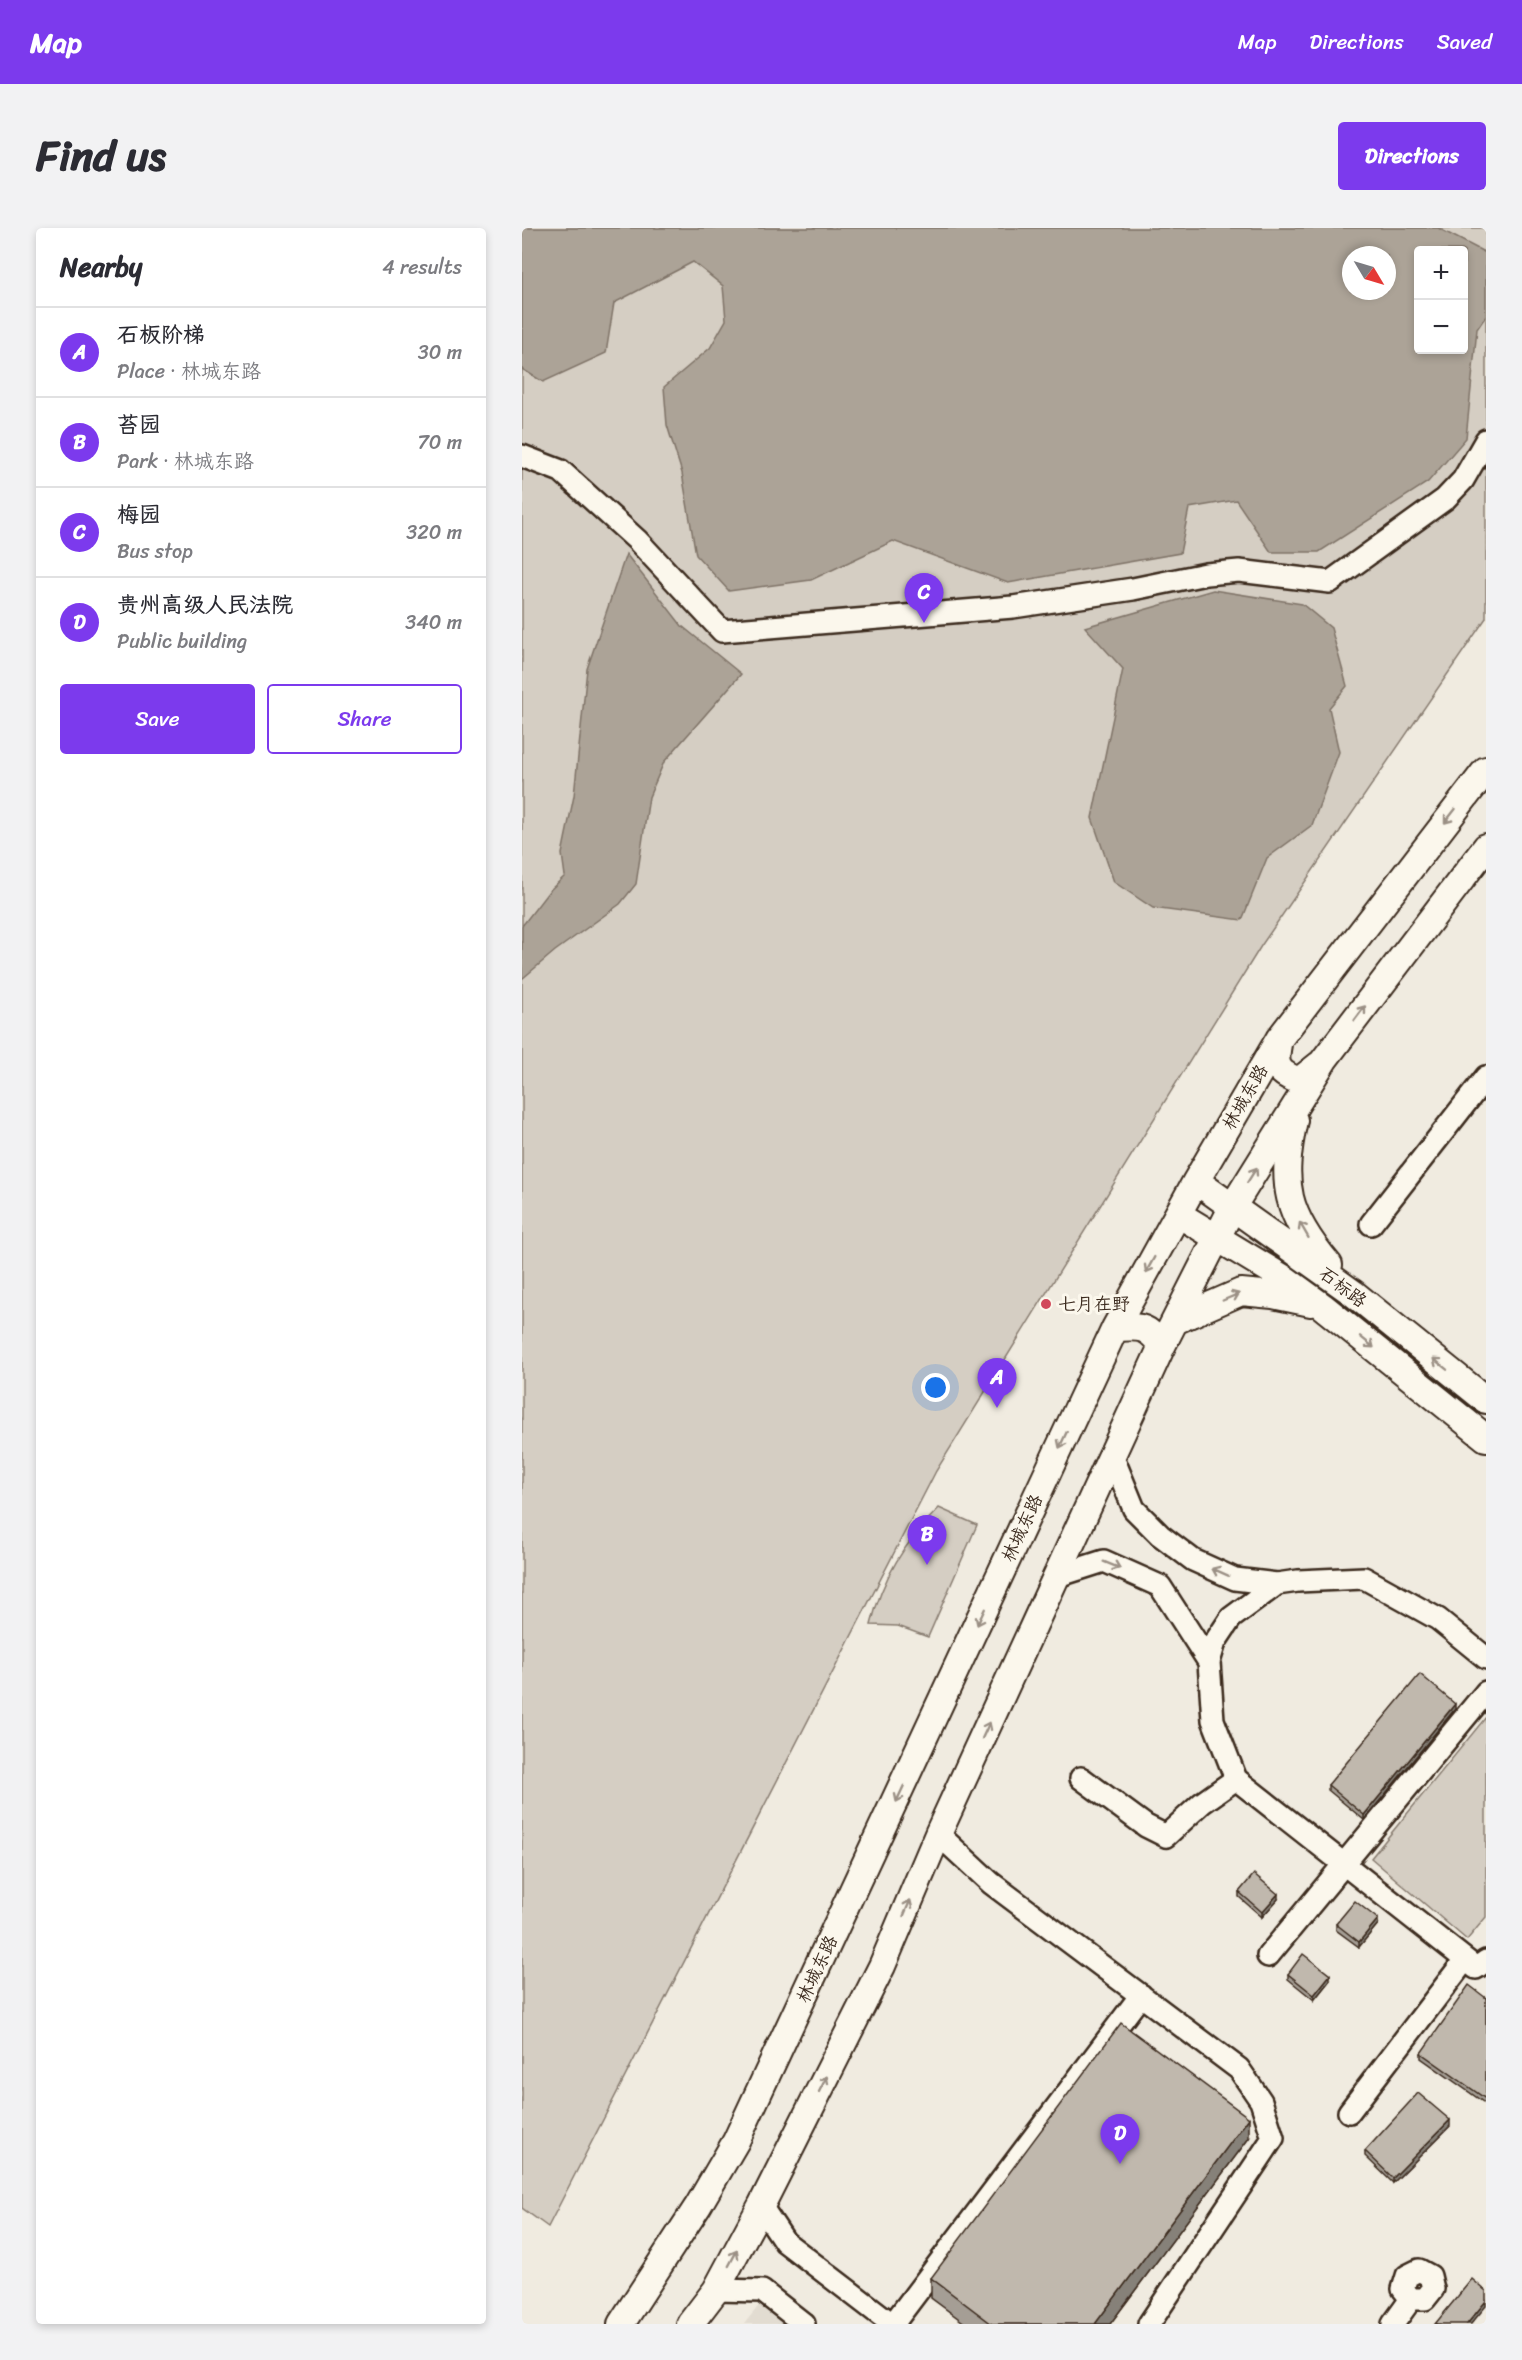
<!DOCTYPE html>
<html lang="en">
<head>
<meta charset="utf-8">
<style>
	body { margin:0; font-family:Sriracha,"LXGW WenKai TC",sans-serif; background:#f2f2f3; color:#2b2b33 }
	.controls { position:absolute; right:18px; top:18px; display:grid; overflow:hidden; border-radius:6px; box-shadow:0 3px 9px #0003 }
	.controls button { width:54px; height:54px; display:grid; place-items:center; padding:0; border:0; border-bottom:2px solid #e1e1e2; background:#fff; color:#2b2b33; font:30px sans-serif }
	.compass { position:absolute; left:820px; top:18px; width:54px; height:54px; border-radius:50%; background:#fff; box-shadow:0 3px 9px #0003; rotate:128deg }
	.you { position:absolute; left:414px; top:1160px; width:21px; height:21px; margin:-15px; border:4px solid #fff; border-radius:50%; background:#1a73e8; box-shadow:0 0 0 9px #1a73e833 }
	.badge { display:grid; place-items:center; width:39px; height:39px; border-radius:50%; background:#7c3aed; color:#fff; font-size:20px; font-weight:700 }
	.pin { position:absolute; translate:-50% -50px; filter:drop-shadow(0 2px 3px #0008) }
	.pin::after { content:''; position:absolute; top:32px; width:21px; height:18px; background:inherit; clip-path:polygon(0 0,100% 0,50% 100%) }
	.list { margin:0; padding:0; list-style:none }
	h2 { display:flex; justify-content:space-between; align-items:center; height:78px; margin:0; padding:0 24px; font-size:26px }
	h2 small { font-size:20px; font-weight:400; color:#7c7c81 }
	.list li { display:grid; grid-template-columns:39px 1fr auto; gap:18px; align-items:center; box-sizing:border-box; height:90px; padding:0 24px; border-top:2px solid #e1e1e2 }
	.list b { display:block; font-size:22px; white-space:nowrap }
	.list p { margin:0; font-size:20px; white-space:nowrap; color:#7c7c81 }
	.list em { font-size:20px; font-style:normal; color:#7c7c81 }
	.actions { display:flex; gap:12px; padding:18px 24px }
	.actions a { flex:1; padding:14px 0; border:2px solid #7c3aed; border-radius:6px; text-align:center; font-size:21px; color:#7c3aed }
	.actions .main { background:#7c3aed; color:#fff }
	.map { position:relative; flex:none; width:964px; height:2096px; overflow:hidden; border-radius:6px }
	header { display:flex; align-items:center; gap:36px; box-sizing:border-box; height:84px; padding:0 30px; background:#7c3aed; color:#fff }
	header strong { font-size:28px }
	nav { display:flex; gap:33px; margin-inline-start:auto; font-size:21px }
	.intro { display:flex; align-items:center; justify-content:space-between; box-sizing:border-box; height:144px; padding:0 36px }
	h1 { margin:0; font-size:42px }
	.button { padding:15px 27px; border-radius:6px; background:#7c3aed; color:#fff; font-size:21px; font-weight:700 }
	main { display:flex; gap:36px; padding:0 36px }
	aside { flex:1; background:#fff; border-radius:6px; box-shadow:0 3px 9px #0003 }
	.map>svg:first-child { display:block }
	.built { fill:#e2dcd1 }
	.green { fill:#d5cec3; stroke:#887c70; stroke-width:1.5; fill-rule:evenodd }
	.water { fill:#aca397; stroke:#7f7367; stroke-width:1.5; fill-rule:evenodd }
	.lines { fill:none; stroke-linecap:round; stroke-linejoin:round }
	.minor-casing { stroke:#3b2a1e; stroke-width:26 }
	.major-casing { stroke:#3b2a1e; stroke-width:30 }
	.minor { stroke:#fbf7ec; stroke-width:21 }
	.major { stroke:#fbf7ec; stroke-width:26 }
	.wall { fill:#a59e95; stroke:#3b2a1e; stroke-width:1.5 }
	.shaded-wall { fill:#868179; stroke:#3b2a1e; stroke-width:1.5 }
	.building { fill:#c0b8ad; stroke:#3b2a1e; stroke-width:1.5 }
	.oneway { stroke:#9b9085 }
	.poi-dot { fill:#d1495b; stroke:#fbf7ec; stroke-width:2 }
	.labels { text-anchor:middle; stroke-width:6; stroke-linejoin:round; paint-order:stroke }
	.street-label { font-size:18px; fill:#3b2a1e; stroke:#fbf7ec }
	.poi-label { font-size:18px; fill:#3b2a1e; stroke:#fbf7ec; text-anchor:start }
</style>
</head>
<body>
<header>
<strong>Map</strong>
<nav><a>Map</a><a>Directions</a><a>Saved</a></nav>
</header>
<div class="intro"><h1>Find us</h1><a class="button">Directions</a></div>
<main>
<aside>
<h2>Nearby<small>4 results</small></h2>
<ul class="list">
<li><span class="badge">A</span><div><b>石板阶梯</b><p>Place · 林城东路</p></div><em>30 m</em></li>
<li><span class="badge">B</span><div><b>苔园</b><p>Park · 林城东路</p></div><em>70 m</em></li>
<li><span class="badge">C</span><div><b>梅园</b><p>Bus stop</p></div><em>320 m</em></li>
<li><span class="badge">D</span><div><b>贵州高级人民法院</b><p>Public building</p></div><em>340 m</em></li>
</ul>
<div class="actions"><a class="main">Save</a><a>Share</a></div>
</aside>
<div class="map">
<svg width="964" height="2096" viewBox="0 0 964 2096">
	<rect width="100%" height="100%" fill="#f0ebe0"/>
	<filter id="ink" filterUnits="userSpaceOnUse"><feTurbulence type="fractalNoise" baseFrequency=".0167" numOctaves="2"/><feDisplacementMap in="SourceGraphic" scale="12" xChannelSelector="R" yChannelSelector="G"/><feConvolveMatrix kernelMatrix="1 2 1 2 8 2 1 2 1" color-interpolation-filters="sRGB"/></filter>
	<g filter="url(#ink)">
		<path class="built" d="M239 2075 266 2096H222Z"/>
		<path class="green" d="M0 0H964V390L739 718 414 1243 26 1999 0 1980ZM896 22H942V122H896ZM829 27H865V63H829Z
			M417 1280 455 1297 406 1409 376 1398 349 1397C360 1350 383 1314 417 1280Z
			M964 1489V1689L945 1712 849 1630Z"/>
		<path class="water" d="M0 0H916L964 25V88L955 101 944 210 906 254 797 324H749L714 272 667 280 658 325 486 355 371 313 289 352 207 363 174 327 160 245 145 197 142 159 188 120 204 92 201 58 171 34 92 75 84 125 21 154 0 141ZM896 22H942V122H896ZM829 27H865V63H829Z
			M104 326 160 398 219 446 142 534 127 569 114 656 98 676 33 723 0 751V698L27 663 43 648 40 626 52 568 65 441Z
			M691 362 780 376 809 400 825 458 807 480 817 524 790 597 745 630 720 692 631 680 592 654 570 590 601 441 563 399Z"/>
		<g class="lines">
			<defs>
				<path id="minor" d="M0 228 39 243 115 312 200 403 491 379 611 361 684 346 717 343 808 354 923 271 941 252 964 212
					M849 996 964 849
					M590 1227 612 1281 638 1307 671 1332 713 1351 755 1356
					M535 1348 582 1333 638 1358 687 1434
					M964 1430 916 1391 842 1350 776 1353 755 1356 709 1390 693 1414 687 1434 691 1492 714 1551 954 1740 964 1733
					M559 1550 624 1598 644 1608 680 1575 714 1551
					M416 1606 469 1655 717 1841 739 1873 751 1910 627 2096
					M746 1728 964 1464
					M827 1884 943 1732
					M239 1978 263 2014 370 2096
					M897 2042 908 2048 911 2061 903 2071H889L881 2061 885 2048Z
					M194 2062 240 2063 282 2096
					M371 2096 619 1767
					M871 2096 889 2071"/>
				<path id="major" d="M757 811C752 836 752 843 777 853L797 837
					M772 892C758 957 764 986 807 1037
					M674 953 831 1065 964 1172
					M656 986 763 1051 800 1078 964 1210
					M655 1092 719 1064 751 1067 789 1075
					M593 1100C618 1099 624 1096 640 1118
					M99 2096 176 1978 214 1913 593 1100 674 953 757 811 964 542
					M168 2096 194 2062 239 1978 360 1738 416 1606 640 1118 711 978 802 832 964 619"/>
			</defs>
			<use href="#minor" class="minor-casing"/>
			<use href="#major" class="major-casing"/>
			<use href="#minor" class="minor"/>
			<use href="#major" class="major"/>
		</g>
		<path class="wall" d="M933 1481 842 1592 806 1562V1557Z
			M717 1664 756 1671 740 1689 717 1669Z
			M814 1696H856L837 1719 814 1702Z
			M766 1746 808 1752 792 1772 766 1751Z
			M964 1770V1876L899 1830V1825Z
			M928 1898 871 1955 843 1928V1923Z
			M727 1910 588 2096H444L409 2070V2050Z"/>
		<path class="shaded-wall" d="M933 1476V1481L842 1592V1587Z
			M756 1666V1671L740 1689V1684Z
			M856 1691V1696L837 1719V1714Z
			M808 1747V1752L792 1772V1767Z
			M727 1890V1910L588 2096H573Z
			M928 1892V1898L871 1955V1950Z
			M964 2073V2078L949 2096H945Z"/>
		<path class="building" d="M898 1446 933 1476 842 1587 806 1557Z
			M732 1646 756 1666 740 1684 717 1664Z
			M833 1673 856 1691 837 1714 814 1696Z
			M781 1726 808 1747 792 1767 766 1746Z
			M947 1757 964 1770V1871L899 1825Z
			M599 1795 727 1890 573 2096H470L409 2050Z
			M896 1865 928 1892 871 1950 843 1923Z
			M950 2051 964 2063V2073L945 2096H913Z"/>
		<defs><path id="oneway-shaft" d="M-6 0H5M1.5-3L5.5 0L1.5 3" fill="none" stroke-width="1.6" stroke-linecap="round" stroke-linejoin="round" transform="scale(1.5)"/></defs>
		<g class="oneway">
			<use href="#oneway-shaft" transform="translate(928 588) rotate(128)"/>
			<use href="#oneway-shaft" transform="translate(838 785) rotate(-53)"/>
			<use href="#oneway-shaft" transform="translate(730 947) rotate(-58)"/>
			<use href="#oneway-shaft" transform="translate(782 1002) rotate(-120)"/>
			<use href="#oneway-shaft" transform="translate(628 1037) rotate(119)"/>
			<use href="#oneway-shaft" transform="translate(709 1069) rotate(-23)"/>
			<use href="#oneway-shaft" transform="translate(845 1114) rotate(39)"/>
			<use href="#oneway-shaft" transform="translate(918 1136) rotate(-141)"/>
			<use href="#oneway-shaft" transform="translate(541 1212) rotate(115)"/>
			<use href="#oneway-shaft" transform="translate(590 1337) rotate(22)"/>
			<use href="#oneway-shaft" transform="translate(698 1344) rotate(-156)"/>
			<use href="#oneway-shaft" transform="translate(459 1389) rotate(115)"/>
			<use href="#oneway-shaft" transform="translate(464 1502) rotate(-65)"/>
			<use href="#oneway-shaft" transform="translate(378 1566) rotate(115)"/>
			<use href="#oneway-shaft" transform="translate(385 1680) rotate(-67)"/>
			<use href="#oneway-shaft" transform="translate(301 1856) rotate(-63)"/>
			<use href="#oneway-shaft" transform="translate(211 2030) rotate(-62)"/>
		</g>
	</g>
	<circle class="poi-dot" cx="524" cy="1076" r="6"/>
	<g class="labels">
		<g class="street-label">
			<text transform="translate(723 869) rotate(-60)" y="6">林城东路</text>
			<text transform="translate(821 1059) rotate(37)" y="6">石标路</text>
			<text transform="translate(500 1300) rotate(-65)" y="6">林城东路</text>
			<text transform="translate(295 1741) rotate(-65)" y="6">林城东路</text>
		</g>
		<g class="poi-label">
			<text x="536" y="1082">七月在野</text>
		</g>
	</g>
</svg>
<div class="controls">
<button>+</button>
<button>−</button>
</div>
<svg class="compass" viewBox="-18 -18 36 36"><path d="M0-13l5 13h-10z" fill="#e53935"/><path d="M0 13l5-13h-10z" fill="#7c7c81"/></svg>
<div class="you"></div>
<div class="pin badge" style="left:475px;top:1180px">A</div>
<div class="pin badge" style="left:405px;top:1337px">B</div>
<div class="pin badge" style="left:402px;top:395px">C</div>
<div class="pin badge" style="left:598px;top:1936px">D</div>
</div>
</main>
</body>
</html>
